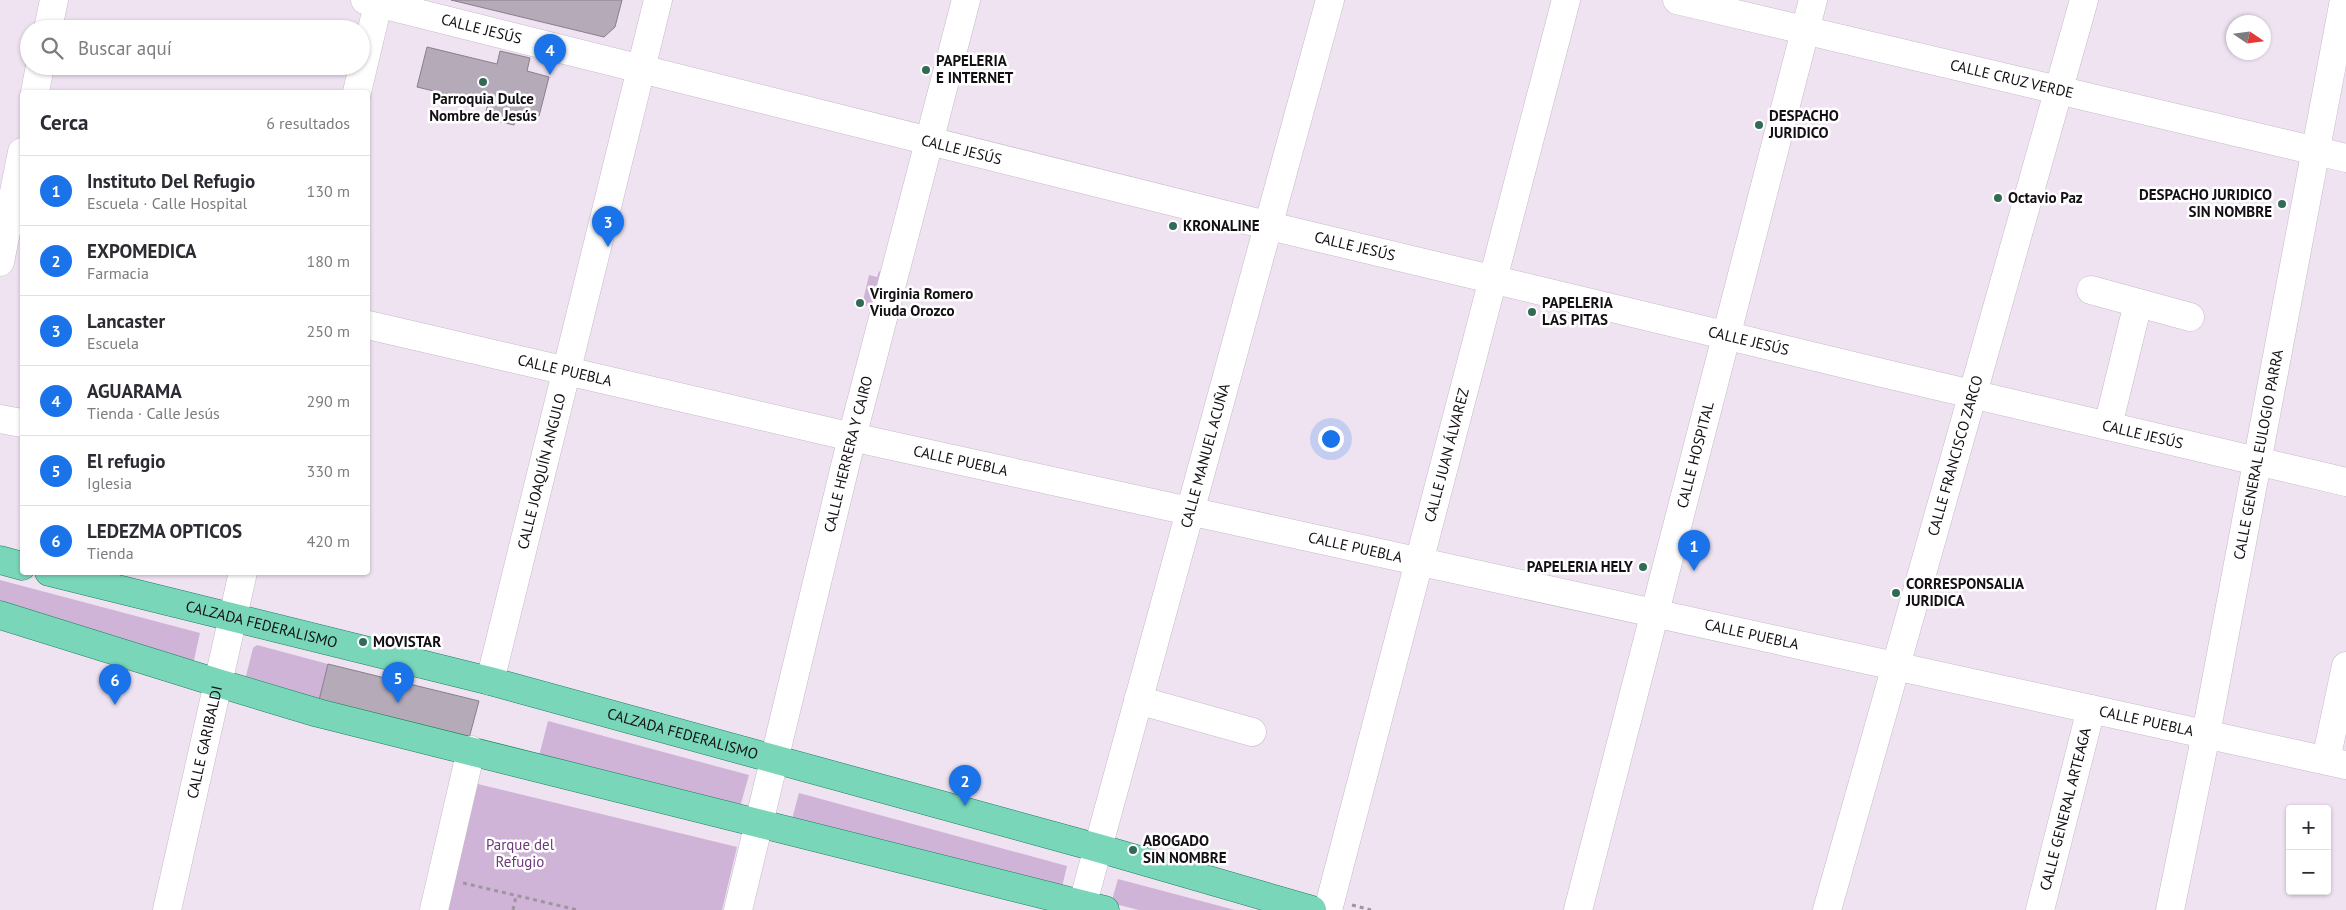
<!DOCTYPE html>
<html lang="es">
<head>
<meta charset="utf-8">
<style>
	body { margin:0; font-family:"PT Sans",sans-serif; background:#f7f7f7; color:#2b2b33 }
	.controls { position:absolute; right:15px; bottom:15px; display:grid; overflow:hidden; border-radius:5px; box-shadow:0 1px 4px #0004 }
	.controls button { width:45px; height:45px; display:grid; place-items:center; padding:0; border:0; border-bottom:1px solid #e1e1e2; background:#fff; color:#2b2b33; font:25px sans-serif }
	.compass { position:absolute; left:2226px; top:15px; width:45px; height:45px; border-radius:50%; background:#fff; box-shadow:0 1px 4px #0004; rotate:103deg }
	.you { position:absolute; left:1330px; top:438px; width:18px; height:18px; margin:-12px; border:4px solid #fff; border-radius:50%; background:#1a73e8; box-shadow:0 0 0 8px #1a73e833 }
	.badge { display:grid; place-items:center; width:32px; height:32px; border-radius:50%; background:#1a73e8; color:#fff; font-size:16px; font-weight:700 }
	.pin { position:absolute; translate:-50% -41px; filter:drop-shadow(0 1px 2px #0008) }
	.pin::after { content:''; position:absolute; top:26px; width:18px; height:15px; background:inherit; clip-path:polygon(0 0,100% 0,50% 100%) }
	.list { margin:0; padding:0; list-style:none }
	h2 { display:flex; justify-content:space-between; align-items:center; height:65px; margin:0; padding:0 20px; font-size:21px }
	h2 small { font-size:16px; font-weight:400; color:#7c7c81 }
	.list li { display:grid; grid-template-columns:32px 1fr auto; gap:15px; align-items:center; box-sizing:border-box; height:70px; padding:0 20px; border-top:1px solid #e1e1e2 }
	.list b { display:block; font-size:19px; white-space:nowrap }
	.list p { margin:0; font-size:16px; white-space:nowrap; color:#7c7c81 }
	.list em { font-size:16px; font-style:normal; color:#7c7c81 }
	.icon { flex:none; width:28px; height:28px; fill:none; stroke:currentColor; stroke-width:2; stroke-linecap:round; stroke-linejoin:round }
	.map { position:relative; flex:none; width:2346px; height:910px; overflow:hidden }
	.search { position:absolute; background:#fff; box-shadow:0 1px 4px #0004; left:20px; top:20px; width:350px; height:55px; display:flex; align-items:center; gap:12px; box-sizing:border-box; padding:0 18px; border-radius:28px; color:#7c7c81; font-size:19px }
	.panel { position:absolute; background:#fff; box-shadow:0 1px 4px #0004; left:20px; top:90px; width:350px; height:485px; border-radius:5px }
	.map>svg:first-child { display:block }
	.green { fill:#cfb4d7 }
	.building { fill:#b5aab8; stroke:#897e8b }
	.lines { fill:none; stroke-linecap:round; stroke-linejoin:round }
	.minor-casing { stroke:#c5bac8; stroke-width:29 }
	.major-casing { stroke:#1b7e61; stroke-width:29 }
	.path { stroke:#9e95a0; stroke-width:3; stroke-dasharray:4 4; stroke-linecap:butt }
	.minor { stroke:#fff; stroke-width:28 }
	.major { stroke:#79d6b9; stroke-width:28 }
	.poi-dot { fill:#316b55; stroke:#fff; stroke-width:2 }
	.labels { text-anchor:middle; stroke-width:5; stroke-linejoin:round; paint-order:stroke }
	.street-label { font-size:15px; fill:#130f14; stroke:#fff }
	.poi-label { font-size:15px; font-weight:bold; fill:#130f14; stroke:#fff; text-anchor:start }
	.park-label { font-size:15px; fill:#6d377a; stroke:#fff }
</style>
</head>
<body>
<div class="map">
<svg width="2346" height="910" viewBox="0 0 2346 910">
	<rect width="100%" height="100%" fill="#efe3f2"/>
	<path class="green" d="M879 271 885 278 878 308 868 310V306L862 305 869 275 877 277Z
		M0 580 200 633 192 669 0 608Z
		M257 645 328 664 318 704 245 680 253 648Z
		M548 721 749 775 740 807 539 756Z
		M478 784 737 847 722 910H447Z
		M799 793 1067 866 1061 891 792 819Z
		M1118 879 1235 910H1139L1111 903Z"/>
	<path class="building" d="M451 0H622L615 27 604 37Z
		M427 47 497 64 500 51 530 58 527 71 549 77 539 116 517 111 514 125 484 118 488 104 417 87Z
		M328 664 479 701 468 742 318 704Z"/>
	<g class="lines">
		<defs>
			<g id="minor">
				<path id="s1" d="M365 0C667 75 968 153 1270 226 1628 312 1987 399 2346 482"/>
				<path id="s2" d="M1677 0 2346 158"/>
				<path d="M48 29 54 0"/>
				<path d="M35 92 40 66"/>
				<path d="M357 92 379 0"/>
				<path d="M0 262 22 152"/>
				<path d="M2091 290 2190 317"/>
				<path id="s3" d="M368 325 852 437 2346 765"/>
				<path d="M0 419 22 423"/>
				<path d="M2108 426 2138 303"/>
				<path id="s4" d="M490 681 658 0"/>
				<path d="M1138 700 1252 732"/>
				<path d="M2326 760 2346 666"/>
				<path id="s5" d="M167 910 243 572"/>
				<path d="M434 910 471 750"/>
				<path id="s6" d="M738 910 852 437 966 0"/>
				<path id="s7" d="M1081 910 1330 0"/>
				<path id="s8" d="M1328 910 1566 0"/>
				<path id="s9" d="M1578 910 1813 0"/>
				<path id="s10" d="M1827 910 2084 0"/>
				<path id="s11" d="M2040 910 2091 709"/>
				<path id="s12" d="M2170 910 2206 734 2344 0"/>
			</g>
			<g id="major">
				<path d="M0 560 22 566"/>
				<path id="s13" d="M49 572 490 681 1098 848 1312 910"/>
				<path d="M0 615 218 683 318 713 1105 910"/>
			</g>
		</defs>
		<use href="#minor" class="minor-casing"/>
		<use href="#major" class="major-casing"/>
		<path class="path" d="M463 883 578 910
			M1352 905 1371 910
			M513 910 516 896"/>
		<use href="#minor" class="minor"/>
		<use href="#major" class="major"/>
	</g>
	<g class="poi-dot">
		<circle cx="926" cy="70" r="5"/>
		<circle cx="483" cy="82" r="5"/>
		<circle cx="1759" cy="125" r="5"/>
		<circle cx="1998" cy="198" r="5"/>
		<circle cx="2282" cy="204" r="5"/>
		<circle cx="1173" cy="226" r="5"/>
		<circle cx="860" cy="303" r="5"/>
		<circle cx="1532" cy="312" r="5"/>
		<circle cx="1643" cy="567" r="5"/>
		<circle cx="1896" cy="593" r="5"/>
		<circle cx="363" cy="642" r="5"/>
		<circle cx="1133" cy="850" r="5"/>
	</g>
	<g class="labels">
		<g class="street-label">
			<text dy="5" stroke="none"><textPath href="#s1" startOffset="120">CALLE JESÚS</textPath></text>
			<text dy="5" stroke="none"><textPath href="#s2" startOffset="344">CALLE CRUZ VERDE</textPath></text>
			<text dy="5" stroke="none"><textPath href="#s1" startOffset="615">CALLE JESÚS</textPath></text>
			<text dy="5" stroke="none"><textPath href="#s1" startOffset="1020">CALLE JESÚS</textPath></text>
			<text dy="5" stroke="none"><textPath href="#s1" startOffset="1425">CALLE JESÚS</textPath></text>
			<text dy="5" stroke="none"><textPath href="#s3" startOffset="202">CALLE PUEBLA</textPath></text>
			<text dy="5" stroke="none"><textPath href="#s1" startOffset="1830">CALLE JESÚS</textPath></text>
			<text dy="5" stroke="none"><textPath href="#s6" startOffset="469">CALLE HERRERA Y CAIRO</textPath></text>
			<text dy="5" stroke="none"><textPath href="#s7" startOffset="471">CALLE MANUEL ACUÑA</textPath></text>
			<text dy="5" stroke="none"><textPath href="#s8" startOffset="470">CALLE JUAN ÁLVAREZ</textPath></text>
			<text dy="5" stroke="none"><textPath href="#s9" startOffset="470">CALLE HOSPITAL</textPath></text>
			<text dy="5" stroke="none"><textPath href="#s10" startOffset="472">CALLE FRANCISCO ZARCO</textPath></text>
			<text dy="5" stroke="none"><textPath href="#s12" startOffset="464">CALLE GENERAL EULOGIO PARRA</textPath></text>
			<text dy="5" stroke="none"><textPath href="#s3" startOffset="608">CALLE PUEBLA</textPath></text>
			<text dy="5" stroke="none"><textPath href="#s4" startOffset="216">CALLE JOAQUÍN ANGULO</textPath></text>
			<text dy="5" stroke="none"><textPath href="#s3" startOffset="1012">CALLE PUEBLA</textPath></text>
			<text dy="5" stroke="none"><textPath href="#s13" startOffset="219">CALZADA FEDERALISMO</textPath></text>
			<text dy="5" stroke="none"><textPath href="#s3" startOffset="1418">CALLE PUEBLA</textPath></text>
			<text dy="5" stroke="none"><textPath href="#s3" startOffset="1822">CALLE PUEBLA</textPath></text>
			<text dy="5" stroke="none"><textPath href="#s13" startOffset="654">CALZADA FEDERALISMO</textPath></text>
			<text dy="5" stroke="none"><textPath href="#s5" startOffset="172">CALLE GARIBALDI</textPath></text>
			<text dy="5" stroke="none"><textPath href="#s11" startOffset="104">CALLE GENERAL ARTEAGA</textPath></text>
		</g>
		<g class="poi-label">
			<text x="936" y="66">PAPELERIA<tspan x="936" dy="17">E INTERNET</tspan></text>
			<text x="483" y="104" text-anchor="middle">Parroquia Dulce<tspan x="483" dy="17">Nombre de Jesús</tspan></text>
			<text x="1769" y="121">DESPACHO<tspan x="1769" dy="17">JURIDICO</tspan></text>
			<text x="2272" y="200" text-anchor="end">DESPACHO JURIDICO<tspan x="2272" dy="17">SIN NOMBRE</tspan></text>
			<text x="2008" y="203">Octavio Paz</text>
			<text x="1183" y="231">KRONALINE</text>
			<text x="870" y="299">Virginia Romero<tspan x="870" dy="17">Viuda Orozco</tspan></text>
			<text x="1542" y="308">PAPELERIA<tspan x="1542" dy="17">LAS PITAS</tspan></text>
			<text x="1633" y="572" text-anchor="end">PAPELERIA HELY</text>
			<text x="1906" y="589">CORRESPONSALIA<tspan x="1906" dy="17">JURIDICA</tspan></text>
			<text x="373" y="647">MOVISTAR</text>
			<text x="1143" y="846">ABOGADO<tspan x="1143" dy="17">SIN NOMBRE</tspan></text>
		</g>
		<g class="park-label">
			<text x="520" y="850">Parque del<tspan x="520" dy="17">Refugio</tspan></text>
		</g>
	</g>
</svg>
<div class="controls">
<button>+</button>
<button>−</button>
</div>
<svg class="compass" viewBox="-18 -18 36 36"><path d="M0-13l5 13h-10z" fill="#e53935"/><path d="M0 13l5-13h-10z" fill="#7c7c81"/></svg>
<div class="you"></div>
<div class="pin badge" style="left:1694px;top:571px">1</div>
<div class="pin badge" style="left:965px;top:806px">2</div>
<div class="pin badge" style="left:608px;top:247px">3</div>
<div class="pin badge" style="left:550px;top:75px">4</div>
<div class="pin badge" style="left:398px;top:703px">5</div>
<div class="pin badge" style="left:115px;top:705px">6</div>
<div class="search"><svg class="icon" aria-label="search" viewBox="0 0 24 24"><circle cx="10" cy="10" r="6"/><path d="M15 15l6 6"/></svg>Buscar aquí</div>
<section class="panel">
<h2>Cerca<small>6 resultados</small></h2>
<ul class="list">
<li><span class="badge">1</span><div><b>Instituto Del Refugio</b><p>Escuela · Calle Hospital</p></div><em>130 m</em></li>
<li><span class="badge">2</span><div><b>EXPOMEDICA</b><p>Farmacia</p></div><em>180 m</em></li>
<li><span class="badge">3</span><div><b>Lancaster</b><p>Escuela</p></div><em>250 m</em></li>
<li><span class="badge">4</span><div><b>AGUARAMA</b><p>Tienda · Calle Jesús</p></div><em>290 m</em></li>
<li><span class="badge">5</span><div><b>El refugio</b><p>Iglesia</p></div><em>330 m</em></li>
<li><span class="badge">6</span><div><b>LEDEZMA OPTICOS</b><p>Tienda</p></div><em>420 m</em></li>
</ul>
</section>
</div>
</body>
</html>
